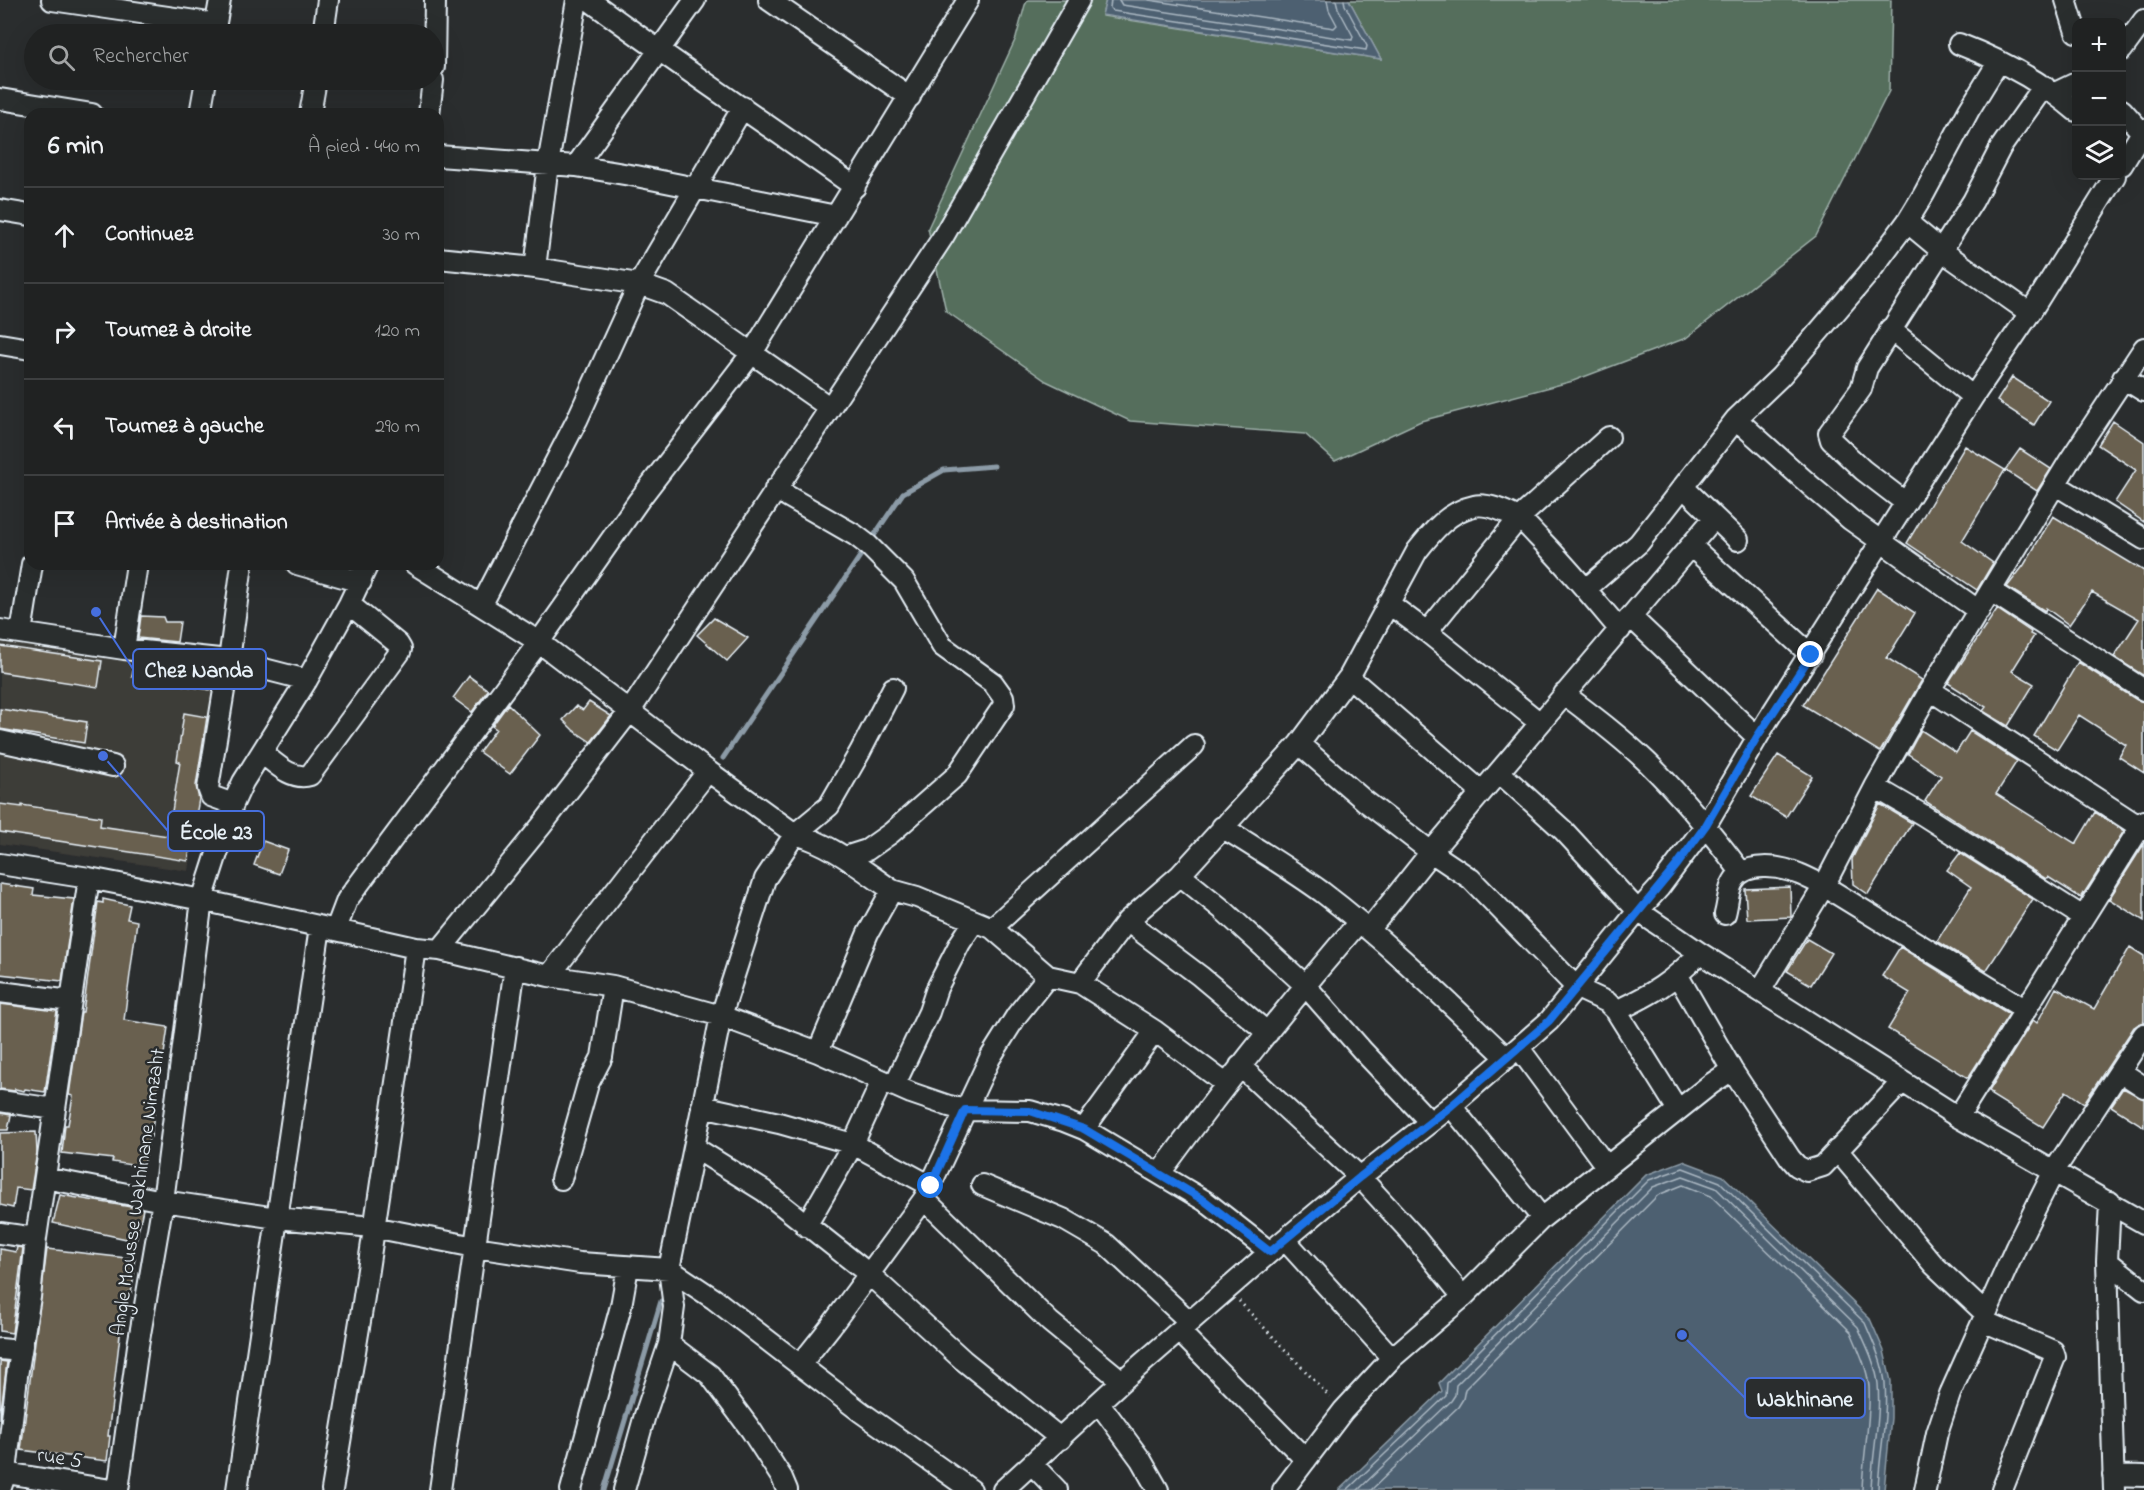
<!DOCTYPE html>
<html lang="fr">
<head>
<meta charset="utf-8">
<style>
	body { margin:0; font-family:"Indie Flower",sans-serif; background:#282a2a; color:#f1f3f6 }
	.controls { position:absolute; right:18px; top:18px; display:grid; overflow:hidden; border-radius:12px; box-shadow:0 6px 24px #0002 }
	.controls button { width:54px; height:54px; display:grid; place-items:center; padding:0; border:0; border-bottom:2px solid #3d3f40; background:#202222; color:#f1f3f6; font:30px sans-serif }
	.stop { position:absolute; width:18px; height:18px; margin:-14px; border:4px solid #1a73e8; border-radius:50%; background:#fff }
	.stop.end { background:#1a73e8; border-color:#fff; box-shadow:0 2px 6px #0008 }
	.list { margin:0; padding:0; list-style:none }
	h2 { display:flex; justify-content:space-between; align-items:center; height:78px; margin:0; padding:0 24px; font-size:26px }
	h2 small { font-size:20px; font-weight:400; color:#a2a4a5 }
	.list li { display:grid; grid-template-columns:39px 1fr auto; gap:18px; align-items:center; box-sizing:border-box; height:96px; padding:0 24px; border-top:2px solid #3d3f40 }
	.list b { display:block; font-size:22px; white-space:nowrap }
	.list em { font-size:20px; font-style:normal; color:#a2a4a5 }
	.icon { flex:none; width:33px; height:33px; fill:none; stroke:currentColor; stroke-width:2; stroke-linecap:round; stroke-linejoin:round }
	.map { position:relative; flex:none; width:2144px; height:1490px; overflow:hidden }
	.search { position:absolute; background:#202222; box-shadow:0 6px 24px #0002; left:24px; top:24px; width:420px; height:66px; display:flex; align-items:center; gap:15px; box-sizing:border-box; padding:0 21px; border-radius:33px; color:#a2a4a5; font-size:22px }
	.panel { position:absolute; background:#202222; box-shadow:0 6px 24px #0002; left:24px; top:108px; width:420px; height:462px; border-radius:18px }
	.map>svg:first-child { display:block }
	.built { fill:#3d3c38 }
	.green { fill:#556e5c; stroke:#9eb0aa; stroke-width:1.5 }
	.water { fill:#4e6171; stroke:#8c9ba7; stroke-width:1.5 }
	.lines { fill:none; stroke-linecap:round; stroke-linejoin:round }
	.shore { stroke:#aab7c2; stroke-width:1.5 }
	.stream { stroke:#8c9ba7; stroke-width:5 }
	.building { fill:#696050; stroke:#e8f1f8; stroke-width:1.5 }
	.minor-casing { stroke:#e8f1f8; stroke-width:24 }
	.path { stroke:#e8f1f8; stroke-width:3; stroke-dasharray:1.5 4.5; stroke-linecap:butt }
	.minor { stroke:#2a2d2e; stroke-width:20 }
	.route { stroke:#1a73e8; stroke-width:8 }
	.labels { text-anchor:middle; stroke-width:5; stroke-linejoin:round; paint-order:stroke }
	.street-label { font-size:21px; fill:#e8f1f8; stroke:#2a2d2e }
	.leader { fill:none; stroke:#466fde; stroke-width:2 }
	.callout-dot { fill:#466fde; stroke:#2a2d2e; stroke-width:2 }
	.callout { fill:#2a2d2e; stroke:#466fde; stroke-width:2 }
	.callout-label { font-size:22px; text-anchor:middle; font-weight:bold; fill:#e8f1f8 }
</style>
</head>
<body>
<div class="map">
<svg width="2144" height="1490" viewBox="0 0 2144 1490">
	<rect width="100%" height="100%" fill="#2a2d2e"/>
	<filter id="ink" filterUnits="userSpaceOnUse"><feTurbulence type="fractalNoise" baseFrequency=".0167" numOctaves="2"/><feDisplacementMap in="SourceGraphic" scale="12" xChannelSelector="R" yChannelSelector="G"/><feConvolveMatrix kernelMatrix="1 2 1 2 8 2 1 2 1" color-interpolation-filters="sRGB"/></filter>
	<g filter="url(#ink)">
		<path class="built" d="M0 638 218 669 189 871 0 844Z"/>
		<path class="green" d="M1028 0H1106L1102 16 1381 59 1349 0H1891L1889 91 1816 236 1686 338 1573 381 1421 421 1335 461 1305 434 1130 421 1046 381 946 311 928 228 1016 38 1025 5Z"/>
		<path class="water" d="M1106 0H1349L1381 59 1102 15Z
			M1683 1161 1723 1176 1870 1319 1884 1351 1891 1381V1418L1884 1490H1339L1442 1391 1439 1383 1646 1175Z"/>
		<g class="lines">
			<path class="shore" d="M1111 0 1110 8 1113 11 1366 50 1367 46 1345 5 1344 0
				M1119 0 1122 5 1352 40 1353 36 1338 8 1336 0
				M1149 0 1334 28 1337 25 1329 10 1327 0
				M1347 1490 1446 1396 1447 1383 1649 1180 1683 1168 1720 1182 1865 1323C1873 1342 1883 1362 1885 1384 1888 1419 1879 1455 1878 1490
				M1358 1490 1451 1401 1455 1395 1456 1385 1653 1187 1683 1176 1716 1188 1858 1327C1866 1345 1876 1364 1878 1384 1881 1419 1872 1455 1871 1490
				M1371 1490 1458 1407 1463 1399 1465 1389 1658 1195 1683 1185 1711 1196 1851 1332C1858 1349 1867 1367 1869 1386 1871 1421 1863 1455 1862 1490"/>
			<path class="stream" d="M723 758 903 493 944 470 994 466
				M604 1490 661 1301"/>
		</g>
		<path class="building" d="M2012 377 2049 401 2034 425 1997 401Z
			M2113 421 2144 442V522L2115 502 2136 470 2098 445Z
			M1965 446 2005 470 1962 541 1993 563 1977 590 1907 543Z
			M2020 449 2051 469 2037 491 2005 470Z
			M2053 516 2144 571V676L2114 657 2139 619 2092 592 2069 625 2046 608 2045 611 2007 587 2024 565Z
			M1877 588 1915 613 1887 658 1922 680 1880 752 1803 705Z
			M1997 609 2031 632 2030 634 2034 636 2012 671 2034 684 2008 726 1983 711 1986 707 1948 683Z
			M141 616 163 617 165 622H180L177 642 138 638Z
			M714 618 748 638 727 661 697 635Z
			M0 646 102 661 98 687 0 672Z
			M134 662 213 672 210 690 132 677Z
			M2078 662 2137 700 2144 702V773L2119 757 2126 745 2079 715 2057 750 2034 736Z
			M469 676 488 690 472 712 453 698Z
			M589 702 611 716 591 742 573 730 563 720 576 706 583 710Z
			M508 704 540 735 510 774 479 752 496 729 492 726Z
			M0 709 87 722 84 743 0 729Z
			M184 713 207 717 196 786 199 799 188 861 0 832V804L22 807V805L101 817 100 826 168 836 180 762 177 761Z
			M1921 730 1956 753 1970 731 2017 761 1996 794 2076 844 2095 812 2124 831 2081 898 2048 877 2046 879 1925 801 1941 776 1908 754Z
			M1778 755 1812 776 1786 817 1751 796Z
			M1880 804 1912 823 1868 894 1853 884 1852 859Z
			M263 841 288 850 279 874 254 865Z
			M2144 844V921L2109 899Z
			M1960 853 2033 899 1986 971 1937 941 1971 887 1947 870Z
			M0 884 34 889 33 895 74 899 62 981 0 974Z
			M1790 887 1791 917 1747 919 1745 889Z
			M103 899 130 905 127 919 137 921 124 1020 168 1027 164 1054H162L151 1137H149L144 1167 112 1162 113 1159 105 1158 62 1153 65 1125H68L73 1096 69 1095 81 1012H83L98 902 103 903Z
			M1807 939 1831 953 1811 985 1787 971Z
			M1900 947 2009 1014 1968 1078 1888 1029 1910 993 1882 976Z
			M2130 947 2144 956V1022L2134 1027 2084 1103 2066 1091 2043 1127 1991 1095 1992 1093 1989 1091 2033 1020 2037 1023 2056 988 2094 1009Z
			M0 1004 57 1011 45 1092 25 1089 24 1091 15 1089V1091L0 1089Z
			M2123 1088 2144 1099V1127L2111 1106Z
			M0 1113 11 1115 8 1130H0Z
			M36 1132 37 1152 31 1190 16 1188 13 1208 0 1205V1133Z
			M60 1195 143 1209 136 1241 53 1223Z
			M17 1247 23 1248 12 1333 0 1331V1249L16 1252Z
			M47 1249 135 1259 133 1267 135 1268 131 1293 128 1292 124 1318H122L108 1436H110L107 1461 21 1450Z
			M0 1361 7 1362 0 1419Z"/>
		<g class="lines">
			<defs>
				<path id="minor" d="M52 0 216 24
					M589 0C676 64 767 124 855 187
					M769 0 910 97
					M2066 0 2076 32
					M214 34 220 0
					M323 34 328 0
					M1959 44C2001 60 2042 82 2076 111
					M2122 50 2144 20
					M434 67 435 0
					M2055 93 2076 83
					M0 99 92 114
					M2122 110 2144 135
					M200 114 206 80
					M310 114 316 80
					M429 114 433 80
					M438 156 576 166 636 176 836 216
					M2122 165 2144 129
					M576 166 695 0
					M0 210 30 215
					M1907 222 1942 251 2030 313
					M438 258 535 268 639 284 667 294 829 407
					M535 268 548 164 577 0
					M1890 329 1973 397
					M0 344 30 349
					M2123 378 2144 391
					M1736 419 1812 487 1851 520 1979 611
					M2056 485 2144 539
					M1684 488 1738 540
					M775 489 855 535 868 545 904 581 942 646 993 683 1003 697 1004 705 957 775 891 833 867 850 845 857
					M1906 503 1863 470 1831 440 1829 433 1861 389 1867 368 1973 201 2001 147 2044 86
					M1691 546 1811 655
					M297 564 361 582
					M415 564 539 642 708 771 795 834C832 844 861 869 892 890
					M1586 589 1639 543 1736 419 1780 377 1869 273 1907 222 1924 194 1969 110 1999 61
					M1991 591 2144 690
					M1388 603 1427 632 1540 723
					M482 604 577 420 639 284 743 107
					M1631 617 1757 737
					M0 630 124 649 229 660 307 680
					M1427 632 1519 518 1609 437
					M21 633 32 564
					M124 649 137 564
					M1349 677 1482 792
					M1930 690 2140 827
					M1564 694C1593 716 1621 737 1647 762 1682 796 1712 833 1741 872
					M0 741 113 766
					M1299 744 1365 801 1431 852 1471 879 1577 988 1607 1002 1616 1011 1678 1110
					M262 753C275 763 292 781 310 775L400 652 401 649 398 644 349 604
					M1499 772 1563 830 1638 911 1700 953 1958 1117 2144 1223
					M1875 787 1923 815 2083 917
					M233 804 211 796 208 788 229 660 242 564
					M1222 827C1256 848 1290 869 1322 892 1388 942 1447 1001 1507 1058
					M0 864 89 878 202 900 416 948 440 950 549 976 613 986 721 1016 818 1052 911 1093 949 1106 965 1110 1030 1111 1064 1121 1084 1129 1205 1201 1270 1252
					M1180 875 1223 910 1305 985 1362 1050 1430 1122
					M1725 914C1728 904 1728 890 1733 882 1744 861 1780 866 1799 874 1807 877 1816 882 1824 886L2026 1010
					M1127 921 1200 976 1268 1033
					M992 928 1194 745
					M336 929 347 900 539 642 639 500 752 353 968 0
					M1369 930 1431 852 1714 518
					M440 950 542 825 630 711 943 237 1079 0
					M549 976 708 771
					M1678 976 1732 1070 1790 1158 1797 1166 1807 1171 1823 1166 1902 1082
					M1080 983 1155 1031 1226 1084
					M1760 991 1824 886 1875 787 1930 690 2070 460 2144 348
					M0 992 71 1001
					M1616 1011C1654 993 1671 983 1700 953
					M1519 1048 1606 1166
					M818 1052 868 933 892 890 917 897 992 928 1048 976 1080 983 1127 921 1180 875 1299 744 1349 677 1417 551C1432 532 1449 511 1474 506 1487 503 1507 512 1518 518 1525 522 1532 531 1538 537 1567 566 1593 598 1620 630
					M1240 1066 1360 1177 1413 1235 1463 1297
					M2121 1072 2144 1087
					M894 1086 929 1012 937 988 960 943 974 922
					M0 1101 55 1109
					M702 1106 779 1123 853 1144 931 1186
					M1451 1106 1542 1218
					M1958 1117 2144 821
					M1084 1129 1155 1031
					M695 1148 764 1191 869 1274 963 1360 1061 1439
					M1837 1150 1934 1265 1986 1314
					M1160 1173C1223 1087 1289 1003 1359 922
					M45 1178 163 1201 277 1218 373 1227 475 1247 580 1263 669 1269 714 1299 861 1412 971 1490
					M561 1179 588 1084 602 1057 613 986
					M982 1185 1063 1219 1106 1244 1190 1322
					M924 1199 1050 1322 1122 1381
					M2110 1202 2107 1261 2114 1490
					M806 1226 853 1144 882 1081
					M0 1233 36 1238
					M1286 1241 1392 1358
					M2107 1261 2144 1290
					M1983 1321 2053 1351 2055 1357 2002 1490
					M1180 1332 1306 1460
					M669 1344 710 1375 751 1430 782 1478 787 1490
					M0 1349 21 1351
					M800 1365 831 1326 924 1199 990 1058 1017 1015 1048 976
					M1099 1403 1141 1460 1158 1490
					M1032 1464 1057 1490
					M0 1472 111 1490
					M2113 1475 2144 1476
					M0 1490 6 1472 17 1376 30 1297 36 1238 89 878
					M118 1490 138 1346 163 1201 202 900 233 804 243 782 307 680 349 604 368 564
					M237 1490 320 927
					M332 1490 363 1303 416 948
					M440 1490 515 967
					M571 1490 621 1306 628 1267
					M624 1490 645 1415 669 1344 674 1307 669 1269 721 1016 765 879 795 834 829 806 860 752 893 688
					M1003 1490 1122 1381 1270 1252 1360 1177 1451 1106 1549 1021 1638 911 1659 888 1706 825 1767 721 1973 397 2030 313 2115 176
					M1283 1490 1343 1411 1392 1358 1463 1297 1542 1218 1711 1084 1732 1070
					M1925 1490 1937 1433 1950 1394 2016 1247 2054 1171 2144 1034"/>
			</defs>
			<use href="#minor" class="minor-casing"/>
			<path class="path" d="M1239 1301 1330 1397"/>
			<use href="#minor" class="minor"/>
		</g>
	</g>
	<g class="lines" filter="url(#ink)">
		<path class="route" d="M931 1186 965 1110 1030 1111 1084 1129 1205 1201 1270 1252 1360 1177 1451 1106 1549 1021 1677 865 1706 825 1757 737 1811 655"/>
	</g>
	<g class="labels">
		<g class="street-label">
			<text transform="translate(137 1192) rotate(-82)" y="7">Angle Mousse Wakhinane Nimzaht</text>
			<text transform="translate(60 1457) rotate(9)" y="7">rue 5</text>
		</g>
	</g>
	<path class="leader" d="M96 612L133 669M103 756L168 831M1682 1335L1745 1398"/>
	<g class="callout-dot">
		<circle cx="96" cy="612" r="6"/>
		<circle cx="103" cy="756" r="6"/>
		<circle cx="1682" cy="1335" r="6"/>
	</g>
	<g class="callout">
		<rect x="133" y="649" width="133" height="40" rx="6"/>
		<rect x="168" y="811" width="96" height="40" rx="6"/>
		<rect x="1745" y="1378" width="120" height="40" rx="6"/>
	</g>
	<g class="callout-label">
		<text x="199" y="677">Chez Nanda</text>
		<text x="216" y="839">École 23</text>
		<text x="1805" y="1406">Wakhinane</text>
	</g>
</svg>
<div class="controls">
<button>+</button>
<button>−</button>
<button><svg class="icon" aria-label="layers" viewBox="0 0 24 24"><path d="M12 4l9 5-9 5-9-5zM3 14l9 5 9-5"/></svg></button>
</div>
<div class="stop" style="left:931px;top:1186px"></div>
<div class="stop end" style="left:1811px;top:655px"></div>
<div class="search"><svg class="icon" aria-label="search" viewBox="0 0 24 24"><circle cx="10" cy="10" r="6"/><path d="M15 15l6 6"/></svg>Rechercher</div>
<section class="panel">
<h2>6 min<small>À pied · 440 m</small></h2>
<ul class="list">
<li><svg class="icon" aria-label="ahead" viewBox="0 0 24 24"><path d="M12 20V5M6 11l6-6 6 6"/></svg><div><b>Continuez</b></div><em>30 m</em></li>
<li><svg class="icon" aria-label="right" viewBox="0 0 24 24"><path d="M7 20v-9h11M14 6l5 5-5 5"/></svg><div><b>Tournez à droite</b></div><em>120 m</em></li>
<li><svg class="icon" aria-label="left" viewBox="0 0 24 24"><path d="M17 20v-9H6M10 6l-5 5 5 5"/></svg><div><b>Tournez à gauche</b></div><em>290 m</em></li>
<li><svg class="icon" aria-label="arrive" viewBox="0 0 24 24"><path d="M6 21V4h12l-3 4 3 4H6"/></svg><div><b>Arrivée à destination</b></div></li>
</ul>
</section>
</div>
</body>
</html>
